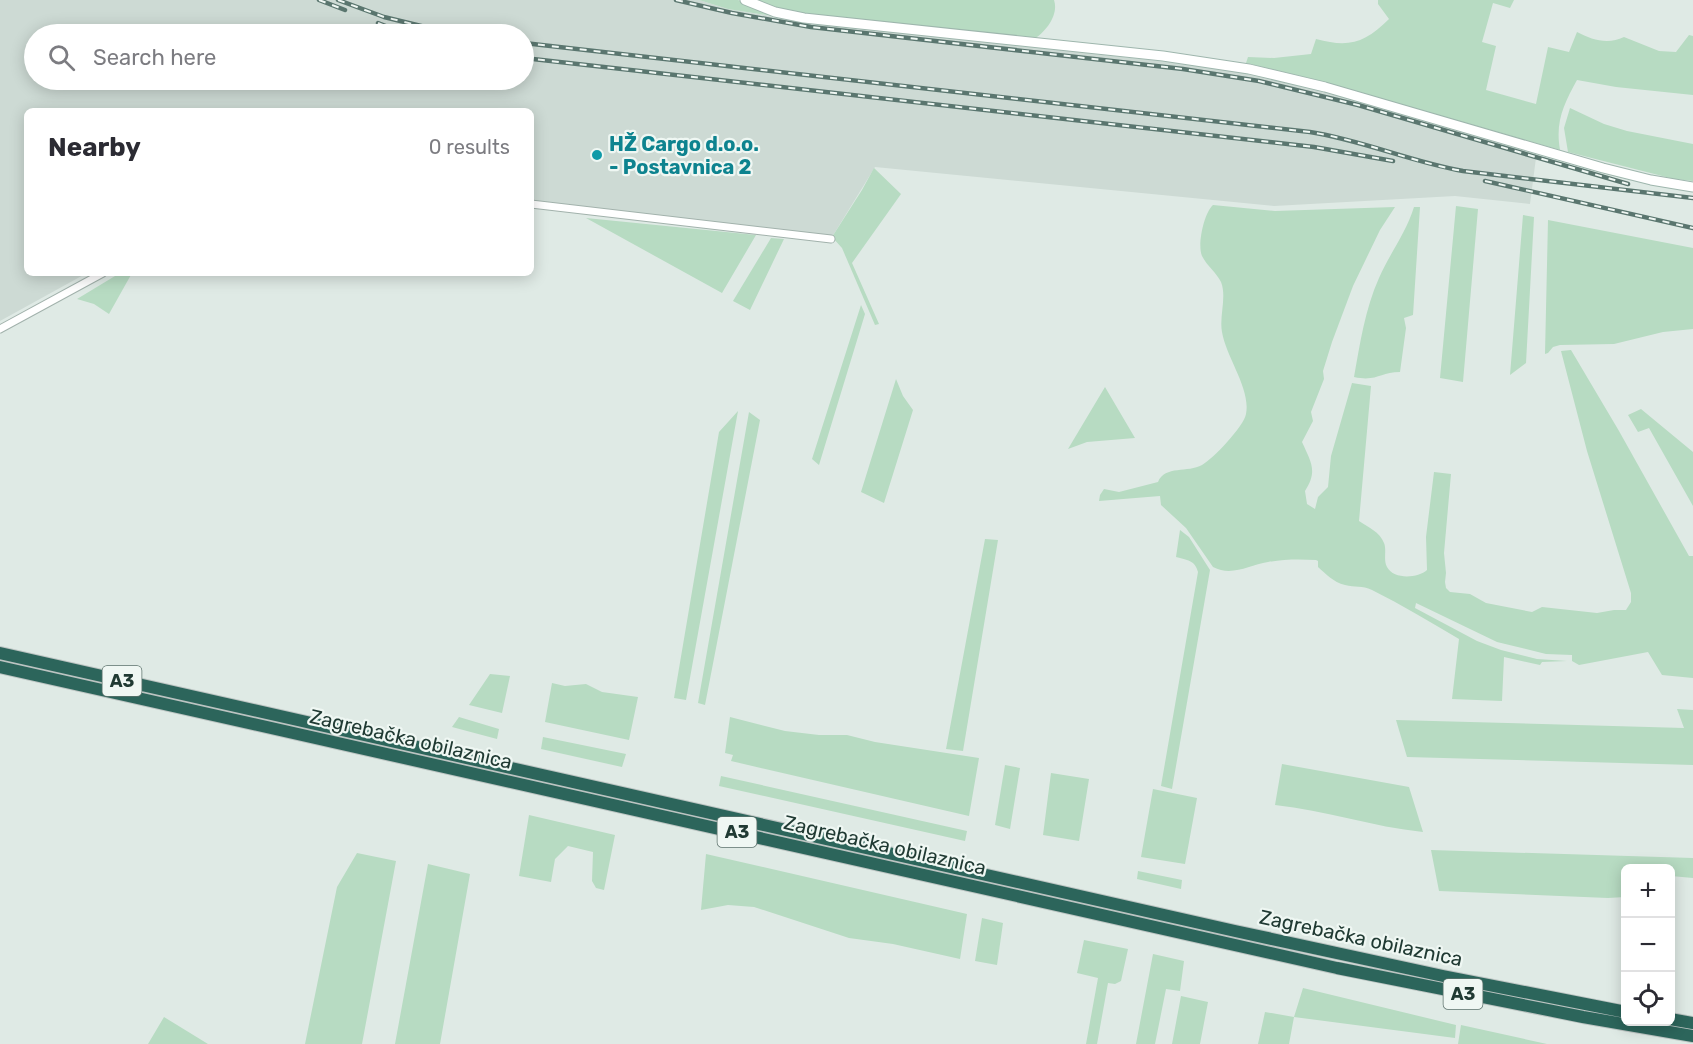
<!DOCTYPE html>
<html lang="en">
<head>
<meta charset="utf-8">
<style>
	body { margin:0; font-family:Rubik,sans-serif; background:#f2f2f3; color:#2b2b33 }
	.controls { position:absolute; right:18px; bottom:18px; display:grid; overflow:hidden; border-radius:9px; box-shadow:0 3px 15px #0003 }
	.controls button { width:54px; height:54px; display:grid; place-items:center; padding:0; border:0; border-bottom:2px solid #e1e1e2; background:#fff; color:#2b2b33; font:30px sans-serif }
	.list { margin:0; padding:0; list-style:none }
	h2 { display:flex; justify-content:space-between; align-items:center; height:78px; margin:0; padding:0 24px; font-size:26px }
	h2 small { font-size:20px; font-weight:400; color:#7c7c81 }
	.icon { flex:none; width:33px; height:33px; fill:none; stroke:currentColor; stroke-width:2; stroke-linecap:round; stroke-linejoin:round }
	.map { position:relative; flex:none; width:1693px; height:1044px; overflow:hidden }
	.search { position:absolute; background:#fff; box-shadow:0 3px 15px #0003; left:24px; top:24px; width:510px; height:66px; display:flex; align-items:center; gap:15px; box-sizing:border-box; padding:0 21px; border-radius:33px; color:#7c7c81; font-size:22px }
	.panel { position:absolute; background:#fff; box-shadow:0 3px 15px #0003; left:24px; top:108px; width:510px; height:168px; border-radius:9px }
	.map>svg:first-child { display:block }
	.built { fill:#cddad4; fill-rule:evenodd }
	.green { fill:#b7dbc2 }
	.lines { fill:none; stroke-linecap:round; stroke-linejoin:round }
	.street-casing { stroke:#a2b2ac; stroke-width:9 }
	.secondary-casing { stroke:#9eb6ad; stroke-width:11 }
	.highway-casing { stroke:#bcc4c2; stroke-width:14 }
	.street { stroke:#fff; stroke-width:7 }
	.secondary { stroke:#fff; stroke-width:9 }
	.highway { stroke:#2c655b; stroke-width:12 }
	.rail-casing { stroke:#5a766f; stroke-width:4.5 }
	.rail { stroke:#eff7f3; stroke-width:2; stroke-dasharray:7; stroke-linecap:butt }
	.culture-dot { fill:#0f9aa8; stroke:#eff7f3; stroke-width:2 }
	.labels { text-anchor:middle; stroke-width:4.5; stroke-linejoin:round; paint-order:stroke }
	.shield { fill:#eff7f3; stroke:#5e736d; stroke-width:1.5 }
	.shield-label { font-size:18px; font-weight:bold; fill:#203a33 }
	.culture-label { font-size:20px; font-weight:bold; fill:#0d838f; stroke:#eff7f3; text-anchor:start }
	.street-label { font-size:20px; fill:#203a33; stroke:#eff7f3 }
</style>
</head>
<body>
<div class="map">
<svg width="1693" height="1044" viewBox="0 0 1693 1044">
	<rect width="100%" height="100%" fill="#dfeae5"/>
	<path class="built" d="M0 0H699L728 9 819 24 1223 68 1304 84 1537 150 1530 204 1455 196 1274 206 875 167 832 237 531 202V111H27V273H87L0 321ZM34 34H524V80H34Z"/>
	<path class="green" d="M699 0H738L792 19 728 9Z
		M752 0H1054C1059 15 1046 32 1033 40L789 12Z
		M1378 0H1514L1510 8 1493 3 1482 42 1496 46 1486 90 1536 104 1548 47 1569 52 1577 32C1592 40 1608 45 1624 37L1659 51 1676 52 1689 35 1693 36V95L1616 87 1577 80C1564 104 1555 121 1560 150L1313 79 1246 63 1248 57 1274 58 1311 54 1316 39C1349 48 1365 43 1389 19L1378 4Z
		M1570 108 1604 124 1627 131 1693 144V181L1674 179 1568 152 1564 128Z
		M874 168 901 194 852 263 879 324 875 325 842 248 832 237 862 190Z
		M1213 205 1275 211 1395 207 1380 230 1353 286 1332 342 1323 371 1324 379 1311 412 1313 421 1302 442C1311 462 1318 471 1305 491L1307 504 1315 509 1318 497 1328 487 1331 456 1352 383 1371 386 1359 521C1368 527 1380 532 1384 543 1387 550 1383 560 1387 567 1394 580 1418 578 1427 570L1426 537 1434 472 1451 474 1444 553 1446 573 1445 582 1446 588 1450 592 1470 594 1486 603 1532 612 1542 607 1597 613 1614 610H1626L1631 602V593L1587 451 1561 351 1571 350 1619 431 1689 556H1693V678L1662 675 1648 652 1579 665 1572 661V655L1546 654 1497 642 1416 603 1415 608 1477 641 1501 650 1537 659 1567 661 1542 662 1540 665 1504 657 1502 701 1452 699 1459 639C1430 622 1402 605 1372 590 1362 585 1355 588 1345 585 1333 582 1326 574 1318 567V561L1316 560C1300 559 1284 559 1268 562 1249 565 1232 577 1213 567L1186 528 1161 505 1160 496 1099 501 1100 495 1104 489 1119 492 1158 482C1165 465 1188 473 1202 465 1213 459 1244 426 1246 414 1251 389 1226 357 1222 332 1219 316 1227 297 1221 282 1216 272 1207 266 1202 256 1197 245 1204 213 1213 205Z
		M1456 206 1478 209 1463 382 1440 378Z
		M1414 207H1420L1413 315 1404 318 1406 328 1400 372C1380 372 1377 382 1354 377 1360 344 1365 309 1379 278 1390 253 1406 233 1414 207Z
		M1523 215 1534 217 1526 363 1510 375Z
		M586 218 756 235 722 293Z
		M1548 220 1693 248V329L1663 332 1614 344 1560 345 1553 347 1548 353 1545 354Z
		M771 238 784 239 750 310 733 301Z
		M120 273H132L109 314 94 304 77 299Z
		M861 305 865 314 819 465 812 459Z
		M896 379 903 396 913 410 884 503 861 492Z
		M1105 387 1135 438 1087 442 1068 449Z
		M1641 409 1693 452V506L1649 428 1638 432 1628 415Z
		M738 411 686 700 674 698 719 432Z
		M749 412 760 420 705 705 698 703Z
		M1180 530 1189 537 1210 570 1172 789 1161 786 1198 572C1195 560 1187 560 1176 557Z
		M985 539 998 540 963 751 946 749Z
		M490 674 510 676 502 713 469 705Z
		M552 683 565 686 586 684 602 692 638 697 629 740 545 722Z
		M1677 709 1693 710V765L1407 757 1396 720 1684 728Z
		M459 717 499 729 497 739 452 727Z
		M730 717 785 731 819 735H847L875 742 979 758 969 816 731 761 733 755 725 753Z
		M543 737 626 754 622 767 541 749Z
		M1282 764 1409 787 1423 832C1373 827 1325 810 1275 805Z
		M1005 765 1020 768 1010 829 995 825Z
		M1051 773 1089 779 1079 841 1043 835Z
		M721 776 967 831 965 841 719 786Z
		M1153 789 1197 798 1185 864 1141 857Z
		M529 815 615 835 604 890 596 888 592 881 593 852 568 846 555 859 551 882 519 876Z
		M1431 850 1693 858V878L1671 876 1670 868H1626L1625 897 1608 898 1439 891Z
		M357 853 396 861 362 1044H305L337 887Z
		M706 854 967 914 960 959 893 944 849 938 754 907 728 905 701 910Z
		M428 864 470 874 440 1044H395Z
		M1138 871 1182 880 1181 889 1137 879Z
		M982 918 1003 923 997 965 975 961Z
		M1084 940 1128 949 1121 981 1115 984 1108 983 1097 1044H1086L1098 978 1077 973Z
		M1153 954 1184 961 1180 991 1166 989 1155 1044H1136Z
		M1303 988 1456 1025 1455 1038 1294 1017 1289 1044H1258L1265 1012 1294 1017Z
		M1181 996 1208 1002 1200 1044H1172Z
		M164 1017 208 1044H148Z
		M1461 1025 1547 1044H1458Z"/>
	<g class="lines">
		<defs>
			<path id="street" d="M531 204 831 239
				M0 329 103 273"/>
			<path id="secondary" d="M745 0 775 12 804 18 1163 56 1249 69 1325 87 1603 168 1651 180 1693 187"/>
			<path id="highway" d="M0 653 1235 931 1443 976 1626 1012
				M0 667 1337 968 1583 1017 1693 1036
				M1670 1019 1693 1023"/>
		</defs>
		<use href="#street" class="street-casing"/>
		<use href="#secondary" class="secondary-casing"/>
		<use href="#highway" class="highway-casing"/>
		<use href="#street" class="street"/>
		<use href="#secondary" class="secondary"/>
		<use href="#highway" class="highway"/>
		<defs>
			<path id="rail" d="M319 0 345 10
				M338 0 384 17 454 34
				M676 0 732 13 811 27 1183 69 1259 81 1358 105 1628 184
				M378 23 406 34
				M524 43 1310 132C1362 140 1411 162 1463 171L1693 198
				M524 58 1314 147 1393 161
				M1485 181 1693 228"/>
		</defs>
		<use href="#rail" class="rail-casing"/>
		<use href="#rail" class="rail"/>
	</g>
	<circle class="culture-dot" cx="597" cy="155" r="6"/>
	<g class="labels">
		<g class="shield">
			<rect x="102.5" y="666" width="39" height="30" rx="4.5"/>
			<rect x="717.5" y="817" width="39" height="30" rx="4.5"/>
			<rect x="1443.5" y="979" width="39" height="30" rx="4.5"/>
		</g>
		<g class="shield-label">
			<text x="122" y="687">A3</text>
			<text x="737" y="838">A3</text>
			<text x="1463" y="1000">A3</text>
		</g>
		<g class="culture-label">
			<text x="609" y="151">HŽ Cargo d.o.o.<tspan x="609" dy="23">- Postavnica 2</tspan></text>
		</g>
		<g class="street-label">
			<text transform="translate(411 739) rotate(13)" y="7">Zagrebačka obilaznica</text>
			<text transform="translate(885 845) rotate(13)" y="7">Zagrebačka obilaznica</text>
			<text transform="translate(1361 938) rotate(12)" y="7">Zagrebačka obilaznica</text>
		</g>
	</g>
</svg>
<div class="controls">
<button>+</button>
<button>−</button>
<button><svg class="icon" aria-label="locate" viewBox="0 0 24 24"><circle cx="12" cy="12" r="6"/><path d="M12 2v4M12 18v4M2 12h4M18 12h4"/></svg></button>
</div>
<div class="search"><svg class="icon" aria-label="search" viewBox="0 0 24 24"><circle cx="10" cy="10" r="6"/><path d="M15 15l6 6"/></svg>Search here</div>
<section class="panel">
<h2>Nearby<small>0 results</small></h2>
<ul class="list">
</ul>
</section>
</div>
</body>
</html>
